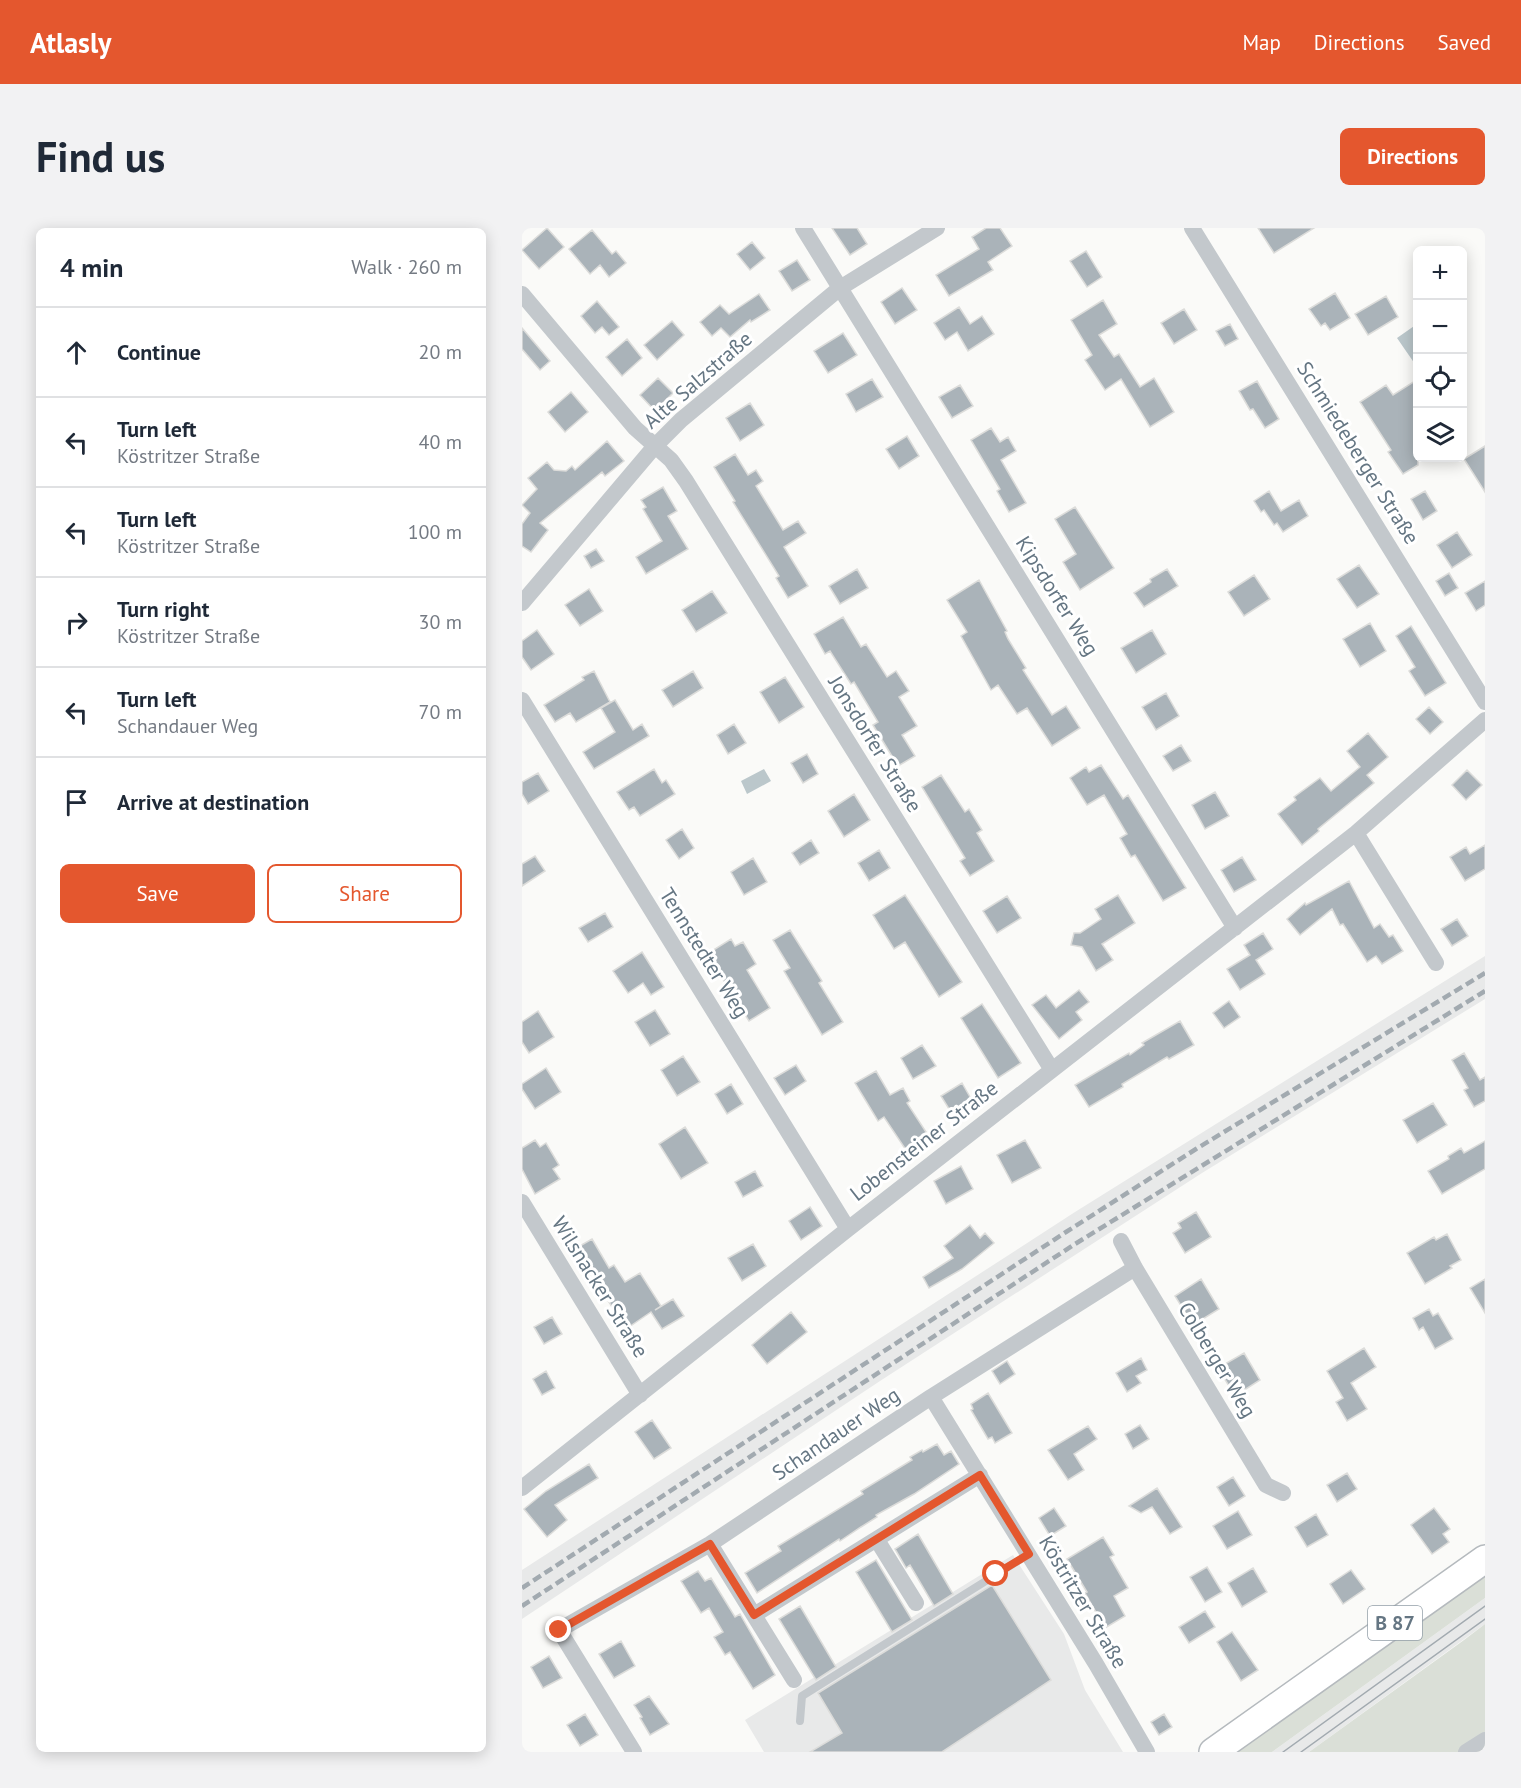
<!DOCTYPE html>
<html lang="en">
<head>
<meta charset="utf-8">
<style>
	body { margin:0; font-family:"PT Sans",sans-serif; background:#f2f2f3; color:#1f2937 }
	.controls { position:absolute; right:18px; top:18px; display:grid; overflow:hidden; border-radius:9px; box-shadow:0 3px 15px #0003 }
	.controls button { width:54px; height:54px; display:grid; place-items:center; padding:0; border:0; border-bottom:2px solid #e0e1e3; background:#fff; color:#1f2937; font:30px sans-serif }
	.stop { position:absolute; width:18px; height:18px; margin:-14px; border:4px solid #e4572e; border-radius:50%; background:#fff }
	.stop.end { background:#e4572e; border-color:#fff; box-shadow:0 2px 6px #0008 }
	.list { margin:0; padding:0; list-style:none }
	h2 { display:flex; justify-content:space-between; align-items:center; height:78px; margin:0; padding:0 24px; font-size:26px }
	h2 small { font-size:20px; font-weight:400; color:#747a83 }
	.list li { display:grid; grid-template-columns:39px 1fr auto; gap:18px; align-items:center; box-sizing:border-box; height:90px; padding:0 24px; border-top:2px solid #e0e1e3 }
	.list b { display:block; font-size:22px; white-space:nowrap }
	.list p { margin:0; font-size:20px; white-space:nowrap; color:#747a83 }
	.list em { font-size:20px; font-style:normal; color:#747a83 }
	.actions { display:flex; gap:12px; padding:18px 24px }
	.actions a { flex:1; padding:14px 0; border:2px solid #e4572e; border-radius:9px; text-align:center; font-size:21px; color:#e4572e }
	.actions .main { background:#e4572e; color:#fff }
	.icon { flex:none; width:33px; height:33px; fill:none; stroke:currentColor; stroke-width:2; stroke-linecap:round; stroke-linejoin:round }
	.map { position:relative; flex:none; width:963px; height:1524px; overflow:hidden; border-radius:9px }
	header { display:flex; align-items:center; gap:36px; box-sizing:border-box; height:84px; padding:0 30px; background:#e4572e; color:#fff }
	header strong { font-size:28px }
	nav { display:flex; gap:33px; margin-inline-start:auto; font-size:21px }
	.intro { display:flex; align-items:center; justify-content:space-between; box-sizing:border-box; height:144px; padding:0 36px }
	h1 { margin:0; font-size:42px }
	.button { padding:15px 27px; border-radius:9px; background:#e4572e; color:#fff; font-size:21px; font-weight:700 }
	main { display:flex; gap:36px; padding:0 36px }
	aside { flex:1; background:#fff; border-radius:9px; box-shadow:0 3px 15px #0003 }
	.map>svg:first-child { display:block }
	.built { fill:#e8e9e9 }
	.green { fill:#dadfd7 }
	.water { fill:#bbc7cb }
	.building { fill:#aab3b9; stroke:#dcdcda; stroke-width:1.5 }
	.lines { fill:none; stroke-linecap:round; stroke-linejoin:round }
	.primary-casing { stroke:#b5babe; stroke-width:30 }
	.service { stroke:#c3c8cc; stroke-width:8 }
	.minor { stroke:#c3c8cc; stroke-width:16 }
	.primary { stroke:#fff; stroke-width:27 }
	.tram { stroke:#a2aab0; stroke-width:1.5 }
	.rail { stroke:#a2aab0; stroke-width:4.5; stroke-dasharray:9 4.5; stroke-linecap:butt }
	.route { stroke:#e4572e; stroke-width:8 }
	.labels { text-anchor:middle; stroke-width:6; stroke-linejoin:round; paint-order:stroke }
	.shield { fill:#fff; stroke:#939fa8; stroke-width:1.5 }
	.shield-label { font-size:20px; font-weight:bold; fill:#657683 }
	.street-label { font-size:21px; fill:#657683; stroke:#fff }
</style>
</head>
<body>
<header>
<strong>Atlasly</strong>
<nav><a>Map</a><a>Directions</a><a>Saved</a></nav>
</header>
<div class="intro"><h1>Find us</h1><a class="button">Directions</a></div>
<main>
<aside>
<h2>4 min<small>Walk · 260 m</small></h2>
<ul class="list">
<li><svg class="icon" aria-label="ahead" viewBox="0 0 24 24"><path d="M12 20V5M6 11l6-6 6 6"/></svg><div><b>Continue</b></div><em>20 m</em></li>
<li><svg class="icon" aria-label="left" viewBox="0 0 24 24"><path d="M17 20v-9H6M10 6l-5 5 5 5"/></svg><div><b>Turn left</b><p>Köstritzer Straße</p></div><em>40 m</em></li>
<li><svg class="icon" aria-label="left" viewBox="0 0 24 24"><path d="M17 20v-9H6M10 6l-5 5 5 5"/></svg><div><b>Turn left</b><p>Köstritzer Straße</p></div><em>100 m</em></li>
<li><svg class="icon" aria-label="right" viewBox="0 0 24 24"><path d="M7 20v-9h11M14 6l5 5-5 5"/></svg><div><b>Turn right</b><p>Köstritzer Straße</p></div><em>30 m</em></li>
<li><svg class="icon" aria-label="left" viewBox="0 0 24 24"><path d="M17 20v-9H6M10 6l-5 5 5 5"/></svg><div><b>Turn left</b><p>Schandauer Weg</p></div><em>70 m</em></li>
<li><svg class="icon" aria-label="arrive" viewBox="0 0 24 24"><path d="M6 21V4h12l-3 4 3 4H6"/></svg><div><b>Arrive at destination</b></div></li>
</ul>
<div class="actions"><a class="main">Save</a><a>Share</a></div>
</aside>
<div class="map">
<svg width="963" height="1524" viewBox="0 0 963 1524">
	<rect width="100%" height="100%" fill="#fafaf8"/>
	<path class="built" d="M963 728V771L680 945 358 1153 0 1391V1342L553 984Z
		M491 1327 542 1406 563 1462 601 1524H242L223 1492Z
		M963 1370V1396L787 1524H750Z"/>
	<path class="green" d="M963 1343V1370L750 1524H712Z
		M963 1396V1524H787L942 1412Z"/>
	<path class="water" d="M895 96 896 139H895L875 110Z
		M242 541 249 553 225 566 219 553Z"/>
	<path class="building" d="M25 0 42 19 17 41 0 22Z
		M310 0H335L345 16 328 27Z
		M464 0H478L490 18 466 34 471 42 427 68 414 47 457 21 450 9Z
		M736 0H792L752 25Z
		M70 2 90 26 94 23 104 35 87 49 78 37 68 46 47 21Z
		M230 14 243 30 228 42 215 26Z
		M564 23 580 49 565 59 548 33Z
		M275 32 288 52 270 63 257 43Z
		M380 60 395 82 373 96 359 74Z
		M813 65 828 90 808 102 803 95 799 98 787 81Z
		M237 66 248 82 229 94 228 92 208 109 199 100 190 108 178 94 198 77 207 86Z
		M864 68 876 89 846 107 833 86Z
		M581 72 595 96 577 107 592 129 597 126 618 159 632 150 652 184 628 199 599 151 583 162 563 132 570 127 549 92Z
		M75 73 97 99 87 107 80 99 73 105 59 88Z
		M437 79 448 96 460 88 472 106 446 123 435 104 423 112 412 95Z
		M662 81 675 102 652 116 639 95Z
		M150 93 162 107 135 132 122 117Z
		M708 96 716 111 703 118 694 103Z
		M0 100 28 133 18 142 0 121Z
		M321 105 335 127 306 145 292 123Z
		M105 111 120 130 100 148 84 129Z
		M136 150 151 165 133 183 118 167Z
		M350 151 361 169 334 184 324 166Z
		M896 151V237L881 246 866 224 869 222 838 174 864 157 871 167Z
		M735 153 757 191 743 200 731 181 728 182 717 163Z
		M438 157 451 178 430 190 417 169Z
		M49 164 66 184 43 204 26 184Z
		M228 175 242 197 218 213 204 190Z
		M469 200 478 214 486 209 494 223 479 232 504 275 487 284 475 263 478 261 449 212Z
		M385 208 397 228 377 241 364 221Z
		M85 213 102 233 83 248 80 244 18 295 26 302 9 324 0 318V296L8 285 0 277 15 261 6 250 25 234 32 242 44 243 50 238 53 242Z
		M963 218V264L942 231Z
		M213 226 226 247 234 242 241 253 234 258 261 302 276 293 284 305 262 319 286 358 266 370 254 350 257 348 211 274 213 273 192 239Z
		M141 259 155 283 146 288 166 321 124 346 114 329 140 313 121 281 124 279 119 272Z
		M747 263 759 283 777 272 786 288 761 304 755 295 752 297 742 282 739 284 732 273Z
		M903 263 915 283 901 292 889 271Z
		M553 279 592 340 558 362 541 334 554 326 533 291Z
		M935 304 950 327 930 340 915 317Z
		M74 321 82 333 69 340 62 328Z
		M837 337 857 366 835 380 815 351Z
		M335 341 346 360 318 376 307 358Z
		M645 341 656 358 622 379 612 365 629 354 628 351Z
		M927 345 936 360 923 368 914 353Z
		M732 347 748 371 722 388 706 364Z
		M457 352 485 403 483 404 486 411 504 440 501 442 530 487 544 478 558 500 530 518 505 480 495 486 476 457 469 462 439 408 445 404 425 372Z
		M963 353V377L954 383 943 365Z
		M67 361 81 383 58 398 43 377Z
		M190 363 205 385 174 404 160 382Z
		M321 389 339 419 344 416 365 449 374 443 387 463 377 469 395 498 380 507 393 528 376 538 351 497 356 494 332 454 329 456 308 423 303 426 292 406Z
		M848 395 864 423 838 439 821 411Z
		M889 398 924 455 903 468 887 443 893 439 874 408Z
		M15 402 32 426 9 442 0 429V413Z
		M630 402 644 426 614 445 599 420Z
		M72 443 88 474 54 494 48 485 33 494 22 477 62 452 60 449Z
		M171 443 181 460 151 479 140 462Z
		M263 449 282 479 257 495 238 464Z
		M644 465 657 488 634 502 620 479Z
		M93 472 111 502 120 496 127 508 72 541 61 524 93 504 79 480Z
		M907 479 921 494 908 506 894 491Z
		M212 496 224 515 206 526 195 507Z
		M846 505 866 529 845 547 852 555 796 601 797 603 780 617 756 586 774 572 772 569 798 550 809 563 838 539 825 523Z
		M659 517 669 533 651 543 641 528Z
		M285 526 296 546 281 555 269 535Z
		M579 537 601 571 606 567 664 660 641 673 613 627 609 629 598 610 605 606 582 567 565 577 548 550 564 539 567 544Z
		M132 541 140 555 144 552 153 566 118 588 112 579 107 582 95 564Z
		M945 542 960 557 944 572 930 557Z
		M16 545 27 563 6 576 0 566V554Z
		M419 547 443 584 447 581 460 602 455 605 472 633 448 648 438 633 443 630 400 559Z
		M693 564 707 588 683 601 670 577Z
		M332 566 348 592 322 609 306 583Z
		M160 601 172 620 157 631 144 612Z
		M289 612 297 625 278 637 270 625Z
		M963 617V641L943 653 928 629 944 619 948 626Z
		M357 622 368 640 347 653 336 635Z
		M13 628 23 643 0 658V636Z
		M720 629 734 652 712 664 699 642Z
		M231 630 245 654 222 667 209 644Z
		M827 653 852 700 858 696 867 709 871 707 881 723 860 736 854 728 845 734 821 696 818 697 810 681 778 707 765 691 783 675 784 677Z
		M383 667 440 754 417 769 383 714 372 721 351 687Z
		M596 667 613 695 580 716 591 732 574 743 560 719 549 717 552 705H558L579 691 573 681Z
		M485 668 499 690 475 705 461 683Z
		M83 685 91 699 66 714 57 700Z
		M935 691 946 708 930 718 919 701Z
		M268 702 300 753 297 755 321 794 300 807 262 743 268 740 251 712Z
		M741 705 751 721 734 732 743 746 718 762 705 741 728 727 722 717Z
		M209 711 213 718 221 714 234 736 225 742 248 780 227 793 185 726Z
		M120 724 142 759 129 767 121 755 106 765 91 743Z
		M557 762 567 774 554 784 560 792 537 811 510 777 524 767 534 780Z
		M707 773 718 789 702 800 691 785Z
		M460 776 499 835 476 850 439 790Z
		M133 782 148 806 128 818 113 794Z
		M16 783 32 809 7 825 0 814V794Z
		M658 793 672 817 647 831 645 829 600 856 601 859 567 879 553 857 607 825 608 827 622 817 620 815Z
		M400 817 414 838 391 851 379 830Z
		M942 825 958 852 963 849V873L952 879 942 862 946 860 930 832Z
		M161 828 178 854 155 868 139 842Z
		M274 837 284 853 263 867 252 850Z
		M24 840 39 864 13 881 0 861V856Z
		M354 843 368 867 381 860 388 873 385 875 408 910 386 925 362 889 356 893 333 855Z
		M440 855 452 876 432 889 419 868Z
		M209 856 221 876 205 886 193 866Z
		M911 875 925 897 895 915 881 892Z
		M163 899 186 935 159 951 137 916Z
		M13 912 18 919 24 915 37 937 31 941 38 951 13 966 0 941V920Z
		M503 912 519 940 490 955 475 927Z
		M963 913V941L920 966 906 943 927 931 926 928 939 920 942 925Z
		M439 938 451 961 424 976 412 953Z
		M233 943 241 958 221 969 213 954Z
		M288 979 300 998 279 1012 267 993Z
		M674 984 689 1009 663 1025 651 1005 659 1000 656 995Z
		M448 997 458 1010 463 1005 472 1015 440 1041 407 1060 401 1049 431 1030 422 1018Z
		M925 1006 939 1032 928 1038 930 1040 903 1056 885 1025 912 1009 914 1012Z
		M70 1011 87 1040 92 1037 103 1054 118 1045 139 1078 133 1082 151 1071 162 1088 140 1101 129 1084 104 1101 71 1049 74 1048 56 1019Z
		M231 1016 244 1038 220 1053 206 1030Z
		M679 1051 697 1081 671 1097 653 1068Z
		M963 1051V1085L948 1060Z
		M907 1081 911 1088 916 1085 931 1111 913 1121 901 1099 897 1102 891 1090Z
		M269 1084 285 1104 245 1136 230 1117Z
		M30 1089 40 1106 22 1116 12 1099Z
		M842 1120 854 1139 829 1155 845 1181 825 1193 814 1174 821 1170 805 1143Z
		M722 1125 738 1152 713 1168 696 1140Z
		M619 1130 625 1142 614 1148 619 1155 605 1164 594 1145Z
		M485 1133 493 1146 478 1156 470 1143Z
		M24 1143 33 1160 20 1167 11 1151Z
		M466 1165 490 1205 473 1215 470 1209 466 1211 449 1182 451 1181 449 1176Z
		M130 1192 149 1220 132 1231 113 1204Z
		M618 1197 627 1211 611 1221 603 1206Z
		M566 1198 575 1211 552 1226 562 1242 546 1252 526 1222Z
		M415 1216 422 1227 429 1223 437 1236 392 1266 354 1287 355 1289 339 1299 318 1313 317 1311 235 1365 223 1345 259 1323 256 1318 341 1266 339 1263 390 1232 388 1229 400 1222 401 1224Z
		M67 1236 76 1250 33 1277 45 1292 25 1309 2 1281 24 1263Z
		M825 1245 835 1261 815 1274 805 1257Z
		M711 1249 723 1268 707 1278 695 1259Z
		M635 1260 660 1299 648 1306 630 1279 619 1285 607 1278Z
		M532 1280 544 1298 528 1308 517 1290Z
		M912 1280 928 1301 921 1306 927 1314 910 1326 889 1297Z
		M716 1283 730 1307 705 1321 691 1298Z
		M794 1286 806 1307 785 1319 773 1299Z
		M396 1306 431 1366 412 1378 388 1337 384 1340 373 1321Z
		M581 1309 592 1327 588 1329 606 1360 592 1368 603 1388 583 1400 563 1365 565 1364 545 1331Z
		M354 1332 390 1392 370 1404 334 1344Z
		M685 1339 700 1364 683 1374 668 1349Z
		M731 1340 745 1364 720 1379 706 1355Z
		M829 1342 843 1361 821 1376 808 1356Z
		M176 1343 183 1353 189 1350 213 1389 218 1386 253 1447 231 1461 208 1424 203 1427 192 1409 201 1404 187 1380 179 1385 159 1353Z
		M470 1357 529 1452 420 1524H288L320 1505 296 1465Z
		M278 1378 314 1439 294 1452 257 1391Z
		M683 1383 693 1399 667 1415 657 1399Z
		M710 1404 736 1442 719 1453 695 1414Z
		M99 1413 113 1438 92 1450 77 1426Z
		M27 1428 40 1450 21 1460 9 1439Z
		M127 1468 147 1496 128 1507 118 1490 120 1489 112 1477Z
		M63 1486 76 1507 58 1518 45 1497Z
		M642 1486 650 1499 637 1507 629 1494Z"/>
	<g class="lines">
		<defs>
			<path id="primary" d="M691 1524 963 1331"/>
		</defs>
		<use href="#primary" class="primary-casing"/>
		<path class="service" d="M278 1493 280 1468 507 1326"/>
		<path class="minor" d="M281 0 713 700
			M670 0 963 474
			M0 66 113 200 149 232 164 253 530 842
			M0 375 133 218 159 192 318 60 415 0
			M0 472 326 1001
			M834 605 914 735
			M0 974 118 1167
			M599 1013 613 1040 744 1257 761 1265
			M409 1169 574 1436 625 1524
			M0 1260 326 1001 834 605 963 492
			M355 1312 394 1375
			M188 1316 272 1452
			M232 1387 458 1247
			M112 1524 37 1402 188 1316 409 1169 613 1040
			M944 1524 963 1512"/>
		<use href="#primary" class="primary"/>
		<path class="tram" d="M761 1524 963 1378
			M779 1524 963 1391"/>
		<path class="rail" d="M0 1360 544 1004 674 921 963 745
			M0 1378 553 1016 963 763"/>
	</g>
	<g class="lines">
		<path class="route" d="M37 1402 188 1316 232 1387 458 1247 507 1326 474 1346"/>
	</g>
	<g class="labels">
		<rect class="shield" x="846" y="1378" width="54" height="34" rx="4.5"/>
		<g class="shield-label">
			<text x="873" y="1402">B 87</text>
		</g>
		<g class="street-label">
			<text transform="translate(176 152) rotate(-41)" y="7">Alte Salzstraße</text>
			<text transform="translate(836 225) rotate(58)" y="7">Schmiedeberger Straße</text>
			<text transform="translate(535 368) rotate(58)" y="7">Kipsdorfer Weg</text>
			<text transform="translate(353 516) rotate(58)" y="7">Jonsdorfer Straße</text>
			<text transform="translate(182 725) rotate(58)" y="7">Tennstedter Weg</text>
			<text transform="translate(402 913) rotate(-38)" y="7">Lobensteiner Straße</text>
			<text transform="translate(78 1059) rotate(58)" y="7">Wilsnacker Straße</text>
			<text transform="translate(695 1132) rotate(59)" y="7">Colberger Weg</text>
			<text transform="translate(314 1206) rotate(-34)" y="7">Schandauer Weg</text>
			<text transform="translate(561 1374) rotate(59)" y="7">Köstritzer Straße</text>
		</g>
	</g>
</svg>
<div class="controls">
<button>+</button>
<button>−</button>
<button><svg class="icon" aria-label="locate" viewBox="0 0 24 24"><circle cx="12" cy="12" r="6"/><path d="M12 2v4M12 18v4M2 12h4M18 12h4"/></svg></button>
<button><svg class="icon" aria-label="layers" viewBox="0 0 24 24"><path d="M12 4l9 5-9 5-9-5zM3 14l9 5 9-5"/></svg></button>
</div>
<div class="stop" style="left:474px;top:1346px"></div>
<div class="stop end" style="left:37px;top:1402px"></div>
</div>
</main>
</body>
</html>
